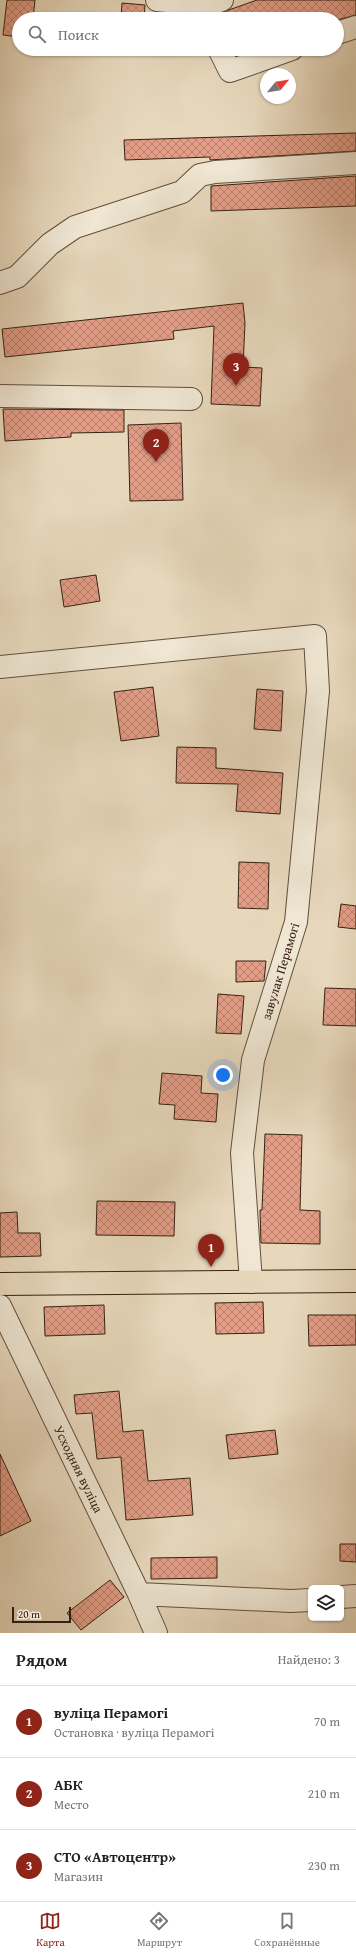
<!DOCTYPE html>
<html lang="ru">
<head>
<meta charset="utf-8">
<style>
	body { margin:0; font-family:"Gentium Book Plus",serif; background:#f2f2f2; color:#222 }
	.controls { position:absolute; right:12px; bottom:12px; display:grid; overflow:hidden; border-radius:6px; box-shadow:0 1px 3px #0004 }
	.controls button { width:36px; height:36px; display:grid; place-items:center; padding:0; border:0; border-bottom:1px solid #e0e0e0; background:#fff; color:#222; font:20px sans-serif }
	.compass { position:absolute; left:260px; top:68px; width:36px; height:36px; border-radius:50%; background:#fff; box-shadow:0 1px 3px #0004; rotate:60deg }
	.scale { position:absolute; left:12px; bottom:10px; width:59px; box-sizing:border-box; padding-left:4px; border:2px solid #362112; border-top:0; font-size:11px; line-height:14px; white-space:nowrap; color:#362112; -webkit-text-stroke:3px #efe6d3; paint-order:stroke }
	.you { position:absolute; left:223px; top:1075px; width:14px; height:14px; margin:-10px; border:3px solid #fff; border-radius:50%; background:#1a73e8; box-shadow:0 0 0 6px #1a73e833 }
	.badge { display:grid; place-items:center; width:26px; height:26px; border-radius:50%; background:#8f2418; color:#fff; font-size:13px; font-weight:700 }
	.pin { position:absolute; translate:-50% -33px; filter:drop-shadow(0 1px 2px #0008) }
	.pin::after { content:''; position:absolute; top:21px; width:14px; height:12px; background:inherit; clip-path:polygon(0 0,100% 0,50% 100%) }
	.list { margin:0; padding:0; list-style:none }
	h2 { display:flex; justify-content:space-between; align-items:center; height:52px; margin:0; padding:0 16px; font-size:17px }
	h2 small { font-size:13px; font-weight:400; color:#767676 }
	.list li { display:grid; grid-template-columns:26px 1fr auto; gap:12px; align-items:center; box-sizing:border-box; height:72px; padding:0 16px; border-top:1px solid #e0e0e0 }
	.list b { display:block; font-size:15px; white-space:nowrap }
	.list p { margin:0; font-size:13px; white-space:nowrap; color:#767676 }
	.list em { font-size:13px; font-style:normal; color:#767676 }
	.icon { flex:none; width:22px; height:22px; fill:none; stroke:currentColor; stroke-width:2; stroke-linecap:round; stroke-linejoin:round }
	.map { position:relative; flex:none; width:356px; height:1633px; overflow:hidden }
	.search { position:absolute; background:#fff; box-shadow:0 1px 3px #0004; left:12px; right:12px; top:12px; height:44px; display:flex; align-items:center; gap:10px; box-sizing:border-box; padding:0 14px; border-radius:22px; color:#767676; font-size:15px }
	.sheet { height:268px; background:#fff }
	nav { display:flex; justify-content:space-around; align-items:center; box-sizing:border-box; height:56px; border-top:1px solid #e0e0e0; background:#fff; font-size:11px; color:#767676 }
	nav a { display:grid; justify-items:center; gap:2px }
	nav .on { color:#8f2418 }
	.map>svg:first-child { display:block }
	.building { fill:url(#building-cross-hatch); stroke:#362112 }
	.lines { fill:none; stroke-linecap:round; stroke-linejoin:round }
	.minor-casing { stroke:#624f3c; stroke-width:24 }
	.major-casing { stroke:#362112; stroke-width:24 }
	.minor { stroke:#efe6d3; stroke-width:22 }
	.major { stroke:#e7d8bc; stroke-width:22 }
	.labels { text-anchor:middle; stroke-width:3; stroke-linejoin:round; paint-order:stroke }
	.street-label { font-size:13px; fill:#362112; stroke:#efe6d3 }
</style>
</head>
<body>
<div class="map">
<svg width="356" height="1633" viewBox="0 0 356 1633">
	<defs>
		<pattern id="building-cross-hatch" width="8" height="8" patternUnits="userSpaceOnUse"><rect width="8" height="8" fill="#e49e88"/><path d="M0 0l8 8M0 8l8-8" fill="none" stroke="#ba806e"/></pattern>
	</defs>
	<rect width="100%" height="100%" fill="#e7d8bc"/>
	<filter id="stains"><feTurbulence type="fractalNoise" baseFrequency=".005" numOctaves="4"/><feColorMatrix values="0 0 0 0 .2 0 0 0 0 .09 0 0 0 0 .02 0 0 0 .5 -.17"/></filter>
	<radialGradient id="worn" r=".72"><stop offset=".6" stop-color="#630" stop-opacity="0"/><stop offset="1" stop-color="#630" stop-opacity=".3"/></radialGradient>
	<path class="building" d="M7 0H35L33 19H19V37L3 35Z
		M257 0H356V15L337 20 210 19 209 17Z
		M122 3 145 5 144 19H121Z
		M356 133V151L210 160V157L125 160 124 140Z
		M356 176V206L211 211V186Z
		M243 303 245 323 243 367 262 368 260 406 211 404 214 326 173 331 174 339 5 357 2 329Z
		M3 409 124 410V432L71 433V437L5 441Z
		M181 423 183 500 130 501 128 425Z
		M96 575 100 601 64 607 60 580Z
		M153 687 159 736 121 741 114 692Z
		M257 689 283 691 281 731 254 729Z
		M177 747 216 748V768L283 773 280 814 236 811 238 784 176 783Z
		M239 862 269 863 268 909 238 908Z
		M341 904 356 906V929L338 927Z
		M236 961H266L264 981 236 982Z
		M325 988 356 989V1026L323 1025Z
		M218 994 244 996 241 1034 216 1033Z
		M162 1073 202 1076 201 1093 218 1094 216 1122 174 1119 175 1105 159 1104Z
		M265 1134 302 1135 300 1210 320 1211V1244L261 1243 260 1210H262Z
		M97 1201 175 1202 174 1236 96 1235Z
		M17 1212 18 1233H40L41 1256 0 1257V1213Z
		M263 1302 264 1333 216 1334 215 1303Z
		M104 1305 105 1334 45 1336 44 1307Z
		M308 1315H356V1345L309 1346Z
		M119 1391 123 1432 143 1430 148 1481 190 1478 193 1515 126 1520 121 1457 97 1459 92 1413 76 1414 74 1395Z
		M275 1430 278 1454 229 1459 226 1435Z
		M0 1454 31 1521 0 1536Z
		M340 1544H356V1562L340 1561Z
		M217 1557V1578L151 1579V1558Z
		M110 1580 124 1597 81 1630 67 1613Z"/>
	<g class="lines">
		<defs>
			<path id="minor" d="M157 0 208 5 222 0
				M337 33 356 27
				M219 49 230 71 292 49
				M0 283 17 277 50 244 75 227 182 192 200 175 215 172 356 163
				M0 396 191 399
				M0 667 315 636 318 691 296 922 253 1060 242 1153 251 1282
				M0 1306 139 1594 156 1633
				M139 1594 291 1601 311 1600
				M341 1597 356 1596"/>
			<path id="major" d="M0 1284 356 1281"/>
		</defs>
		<use href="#minor" class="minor-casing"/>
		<use href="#major" class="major-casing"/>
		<use href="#minor" class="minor"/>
		<use href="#major" class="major"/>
	</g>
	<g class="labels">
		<g class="street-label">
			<text transform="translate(280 971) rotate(-73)" y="5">завулак Перамогі</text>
			<text transform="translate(79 1469) rotate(64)" y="5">Усходняя вуліца</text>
		</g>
	</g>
	<rect width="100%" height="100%" filter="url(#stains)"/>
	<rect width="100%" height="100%" fill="url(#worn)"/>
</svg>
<div class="controls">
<button><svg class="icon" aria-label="layers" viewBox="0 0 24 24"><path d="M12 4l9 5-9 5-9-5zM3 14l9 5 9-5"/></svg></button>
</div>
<svg class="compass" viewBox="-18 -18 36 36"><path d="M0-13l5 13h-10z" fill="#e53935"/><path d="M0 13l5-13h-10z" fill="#767676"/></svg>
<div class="scale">20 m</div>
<div class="you"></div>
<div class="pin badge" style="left:211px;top:1267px">1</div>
<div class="pin badge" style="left:156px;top:462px">2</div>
<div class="pin badge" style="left:236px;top:386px">3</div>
<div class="search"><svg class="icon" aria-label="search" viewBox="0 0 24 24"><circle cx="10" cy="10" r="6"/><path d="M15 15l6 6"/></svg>Поиск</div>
</div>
<section class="sheet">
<h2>Рядом<small>Найдено: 3</small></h2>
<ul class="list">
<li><span class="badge">1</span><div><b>вуліца Перамогі</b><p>Остановка · вуліца Перамогі</p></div><em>70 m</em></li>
<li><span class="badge">2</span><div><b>АБК</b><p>Место</p></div><em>210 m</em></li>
<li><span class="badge">3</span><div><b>СТО «Автоцентр»</b><p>Магазин</p></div><em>230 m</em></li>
</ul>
</section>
<nav>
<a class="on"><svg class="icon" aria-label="map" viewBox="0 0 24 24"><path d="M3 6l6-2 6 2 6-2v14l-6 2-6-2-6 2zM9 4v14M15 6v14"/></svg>Карта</a>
<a><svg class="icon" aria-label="directions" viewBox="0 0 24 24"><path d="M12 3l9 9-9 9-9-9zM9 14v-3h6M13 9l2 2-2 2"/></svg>Маршрут</a>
<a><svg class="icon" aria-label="saved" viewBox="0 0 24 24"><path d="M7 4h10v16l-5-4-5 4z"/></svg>Сохранённые</a>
</nav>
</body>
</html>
